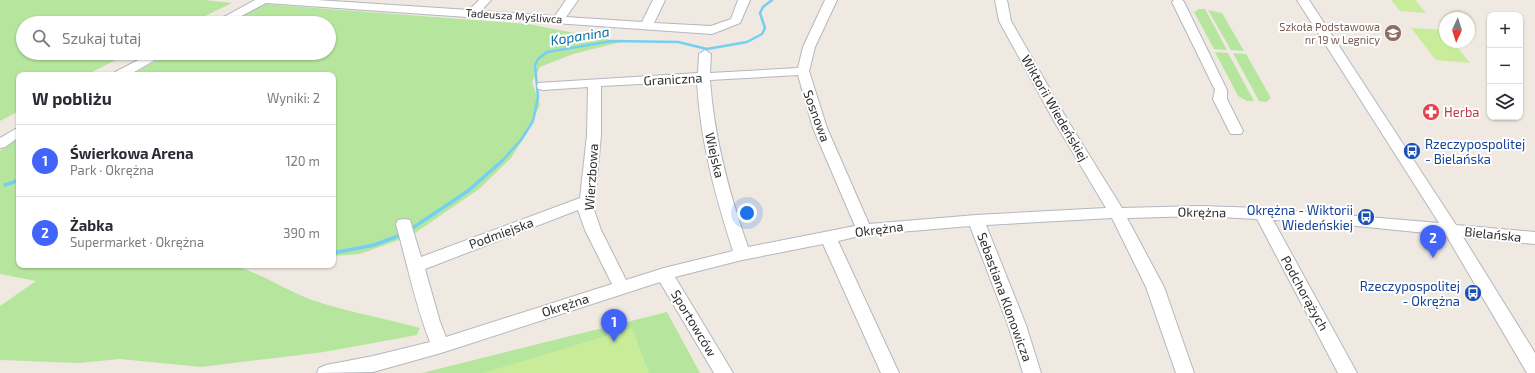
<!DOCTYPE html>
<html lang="pl">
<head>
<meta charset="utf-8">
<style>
	body { margin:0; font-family:"Exo 2",sans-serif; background:#f2f2f3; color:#2b2b33 }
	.controls { position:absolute; right:12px; top:12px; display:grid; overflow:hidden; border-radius:8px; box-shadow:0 1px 3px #0004 }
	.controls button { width:36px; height:36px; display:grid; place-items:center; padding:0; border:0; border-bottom:1px solid #e1e1e2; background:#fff; color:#2b2b33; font:20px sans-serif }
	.compass { position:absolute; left:1439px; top:12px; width:36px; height:36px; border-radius:50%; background:#fff; box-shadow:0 1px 3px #0004; rotate:184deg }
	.you { position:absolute; left:747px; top:213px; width:14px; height:14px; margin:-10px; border:3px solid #fff; border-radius:50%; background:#1a73e8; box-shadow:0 0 0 6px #1a73e833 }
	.badge { display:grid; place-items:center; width:26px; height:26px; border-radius:50%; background:#4264fb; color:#fff; font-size:13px; font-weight:700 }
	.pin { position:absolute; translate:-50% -33px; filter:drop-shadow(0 1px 2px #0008) }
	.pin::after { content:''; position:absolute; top:21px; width:14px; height:12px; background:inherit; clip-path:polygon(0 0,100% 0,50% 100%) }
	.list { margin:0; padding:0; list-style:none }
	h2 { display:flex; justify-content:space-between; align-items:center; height:52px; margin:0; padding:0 16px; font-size:17px }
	h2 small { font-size:13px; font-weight:400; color:#7c7c81 }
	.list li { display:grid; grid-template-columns:26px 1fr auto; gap:12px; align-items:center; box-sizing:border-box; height:72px; padding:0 16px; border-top:1px solid #e1e1e2 }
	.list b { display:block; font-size:15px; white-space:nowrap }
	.list p { margin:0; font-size:13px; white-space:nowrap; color:#7c7c81 }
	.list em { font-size:13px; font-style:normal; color:#7c7c81 }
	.icon { flex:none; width:22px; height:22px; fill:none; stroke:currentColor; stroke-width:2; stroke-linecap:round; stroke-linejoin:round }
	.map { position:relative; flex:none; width:1535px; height:373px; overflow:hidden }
	.search { position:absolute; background:#fff; box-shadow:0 1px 3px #0004; left:16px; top:16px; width:320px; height:44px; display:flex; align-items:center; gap:10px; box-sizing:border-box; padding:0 14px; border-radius:22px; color:#7c7c81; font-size:15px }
	.panel { position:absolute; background:#fff; box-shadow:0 1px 3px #0004; left:16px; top:72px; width:320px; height:196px; border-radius:8px }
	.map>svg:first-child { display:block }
	.green { fill:#b6e59e }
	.pitch { fill:#c9ec9a }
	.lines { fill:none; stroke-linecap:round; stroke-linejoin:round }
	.stream-far1 { stroke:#75cff0; stroke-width:2.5 }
	.stream { stroke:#75cff0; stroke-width:3.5 }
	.minor-casing { stroke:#b4b7c1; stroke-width:2 }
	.minor { fill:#fff; fill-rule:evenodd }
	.labels { text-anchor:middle; stroke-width:4; stroke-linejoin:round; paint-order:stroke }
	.far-street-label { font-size:11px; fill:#2e2e2e; stroke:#fff }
	.far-education-label { font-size:11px; fill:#785e54; stroke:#fff; text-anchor:end }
	.street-label { font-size:13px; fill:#2e2e2e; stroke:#fff }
	.health-label { font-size:13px; fill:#be3a42; stroke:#fff; text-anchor:start }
	.transit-label { font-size:13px; fill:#164399; stroke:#fff; text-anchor:end }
	.water-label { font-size:14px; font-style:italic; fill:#0d6fa3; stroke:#fff }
</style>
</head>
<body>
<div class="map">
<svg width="1535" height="373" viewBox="0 0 1535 373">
	<rect width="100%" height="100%" fill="#efe9e1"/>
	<path class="green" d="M0 0H204L232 3 191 23H23V53H130L86 75H19V111L0 121Z
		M263 4 528 24 621 42 573 54 540 67 532 82 540 105 528 131 511 158 479 189 412 235 360 254 333 256V75H130L171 53H329V23H228Z
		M1199 9H1205L1227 50 1214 49 1194 12Z
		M1208 10 1222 13 1244 51 1231 50Z
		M1215 52 1228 53 1254 101H1247L1238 96Z
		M1233 53 1246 54 1271 98 1266 102 1259 101Z
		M19 135V265H230C261 272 284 290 312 300 347 312 384 318 420 328L417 335 324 352 201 367 120 359 79 363 0 360V306L36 281 0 274V151Z
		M667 312 700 373H422Z"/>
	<path class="pitch" d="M1391 0H1415L1426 13 1400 11Z
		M1411 28 1443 30 1445 33V42H1453L1470 63 1436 60Z
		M632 328 649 373H483Z"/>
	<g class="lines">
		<path class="stream-far1" d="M501 162 521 140 533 121 538 97 535 65 538 59 547 52 612 41 678 42 707 49 747 42 762 34 765 28 760 13 763 7 772 0"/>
		<path class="stream" d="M5 185 19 180
			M411 229 468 191 502 161
			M333 253 374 245 401 235"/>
		<defs>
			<path id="minor" d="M255 0H317L469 10 479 0H491L481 11 555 16 566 0H578L566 17 642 22 653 0H665L654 23 711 26 731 19 738 0H750L740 23 712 34 266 3 228 23H213Z
				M825 0H837L815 47 809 71 827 128 869 224 976 215 1106 208 1054 121 999 21 995 0H1007L1011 21 1068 121 1122 208 1200 206 1261 208 1439 223 1297 0H1309L1456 225 1535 232V244L1463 237 1535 353V373H1527L1446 235 1327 223 1273 220 1357 373H1338L1257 219 1200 216 1127 218 1164 287 1194 373H1176L1146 287 1112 218 986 225 1026 325 1041 373H1023L1008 325 970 226 864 235 838 241 899 373H881L823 244 742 260 675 277 733 373H714L660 282 441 353 373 372 317 373 319 368 326 365 373 356 430 342C415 304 407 263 396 224L398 220 404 219 410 220 421 257 580 198 587 135 588 87 543 90 538 89 537 86 538 83 698 73 699 54 705 50 711 54 710 73 798 68 803 47ZM798 75 813 128 855 226 748 247C729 193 714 138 710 80ZM697 81C700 140 715 195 733 251L664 268 626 280 601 230 594 210 601 135V86ZM578 210 585 230 612 284 446 337 440 322 425 269Z
				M1174 0H1182L1184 2 1227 90V99L1243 131 1241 134H1231L1229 131 1213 99 1215 90 1172 2Z
				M152 53H167L129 75H113L115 72Z
				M19 127V137L5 147 0 148V138Z"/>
		</defs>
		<use href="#minor" class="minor-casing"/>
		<use href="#minor" class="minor"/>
	</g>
	<defs>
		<symbol id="school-disc" viewBox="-11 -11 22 22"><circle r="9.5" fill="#8d6e63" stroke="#fff"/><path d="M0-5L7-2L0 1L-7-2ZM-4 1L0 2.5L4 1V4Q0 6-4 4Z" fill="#fff"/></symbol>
		<symbol id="pharmacy-disc" viewBox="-11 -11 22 22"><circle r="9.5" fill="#e0444e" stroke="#fff"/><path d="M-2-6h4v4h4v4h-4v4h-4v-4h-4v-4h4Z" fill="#fff"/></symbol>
		<symbol id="bus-disc" viewBox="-11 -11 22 22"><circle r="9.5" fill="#1a4fb4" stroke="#fff"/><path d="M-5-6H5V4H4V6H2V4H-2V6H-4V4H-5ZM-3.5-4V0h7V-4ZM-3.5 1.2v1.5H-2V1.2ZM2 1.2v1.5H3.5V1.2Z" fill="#fff"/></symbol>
	</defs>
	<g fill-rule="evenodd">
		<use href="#school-disc" x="1383" y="23" width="20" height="20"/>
		<use href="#pharmacy-disc" x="1421" y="102" width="20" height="20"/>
		<use href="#bus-disc" x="1402" y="141" width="20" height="20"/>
		<use href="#bus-disc" x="1356" y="207" width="20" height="20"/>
		<use href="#bus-disc" x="1463" y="283" width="20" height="20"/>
	</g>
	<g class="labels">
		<g class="far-street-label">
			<text transform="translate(514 16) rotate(4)" y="4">Tadeusza Myśliwca</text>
		</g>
		<g class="far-education-label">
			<text x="1380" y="31">Szkoła Podstawowa<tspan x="1380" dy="13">nr 19 w Legnicy</tspan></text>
		</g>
		<g class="street-label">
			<text transform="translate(673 79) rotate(-3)" y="5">Graniczna</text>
			<text transform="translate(1055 108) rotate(60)" y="5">Wiktorii Wiedeńskiej</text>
			<text transform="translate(817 116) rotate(70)" y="5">Sosnowa</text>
			<text transform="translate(715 155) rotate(77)" y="5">Wiejska</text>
			<text transform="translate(591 177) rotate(-86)" y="5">Wierzbowa</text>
			<text transform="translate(1202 212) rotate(1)" y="5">Okrężna</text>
			<text transform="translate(879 229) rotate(-7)" y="5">Okrężna</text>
			<text transform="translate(501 233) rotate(-20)" y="5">Podmiejska</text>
			<text transform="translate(1493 234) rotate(6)" y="5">Bielańska</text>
			<text transform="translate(1305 293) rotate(61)" y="5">Podchorążych</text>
			<text transform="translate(1005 297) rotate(70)" y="5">Sebastiana Klonowicza</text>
			<text transform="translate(565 305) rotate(-18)" y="5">Okrężna</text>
			<text transform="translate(694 323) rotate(59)" y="5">Sportowców</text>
		</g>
		<g class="health-label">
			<text x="1444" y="117">Herba</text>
		</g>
		<g class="transit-label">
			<text x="1425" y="149" text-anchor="start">Rzeczypospolitej<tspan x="1425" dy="15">- Bielańska</tspan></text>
			<text x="1353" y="215">Okrężna - Wiktorii<tspan x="1353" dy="15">Wiedeńskiej</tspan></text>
			<text x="1460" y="291">Rzeczypospolitej<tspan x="1460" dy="15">- Okrężna</tspan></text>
		</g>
		<g class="water-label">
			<text transform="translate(580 36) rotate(-9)" y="5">Kopanina</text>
		</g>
	</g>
</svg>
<div class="controls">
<button>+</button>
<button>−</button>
<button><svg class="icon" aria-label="layers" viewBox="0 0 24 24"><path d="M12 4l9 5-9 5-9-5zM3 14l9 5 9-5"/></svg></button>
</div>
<svg class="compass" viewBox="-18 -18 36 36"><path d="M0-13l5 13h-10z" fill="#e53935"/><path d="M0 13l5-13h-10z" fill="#7c7c81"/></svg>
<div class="you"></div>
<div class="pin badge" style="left:614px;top:342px">1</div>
<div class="pin badge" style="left:1433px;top:258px">2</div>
<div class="search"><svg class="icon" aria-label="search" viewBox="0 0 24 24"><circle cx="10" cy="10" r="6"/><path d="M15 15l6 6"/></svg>Szukaj tutaj</div>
<section class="panel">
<h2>W pobliżu<small>Wyniki: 2</small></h2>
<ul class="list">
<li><span class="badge">1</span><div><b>Świerkowa Arena</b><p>Park · Okrężna</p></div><em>120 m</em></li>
<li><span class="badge">2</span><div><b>Żabka</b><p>Supermarket · Okrężna</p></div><em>390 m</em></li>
</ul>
</section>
</div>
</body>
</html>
